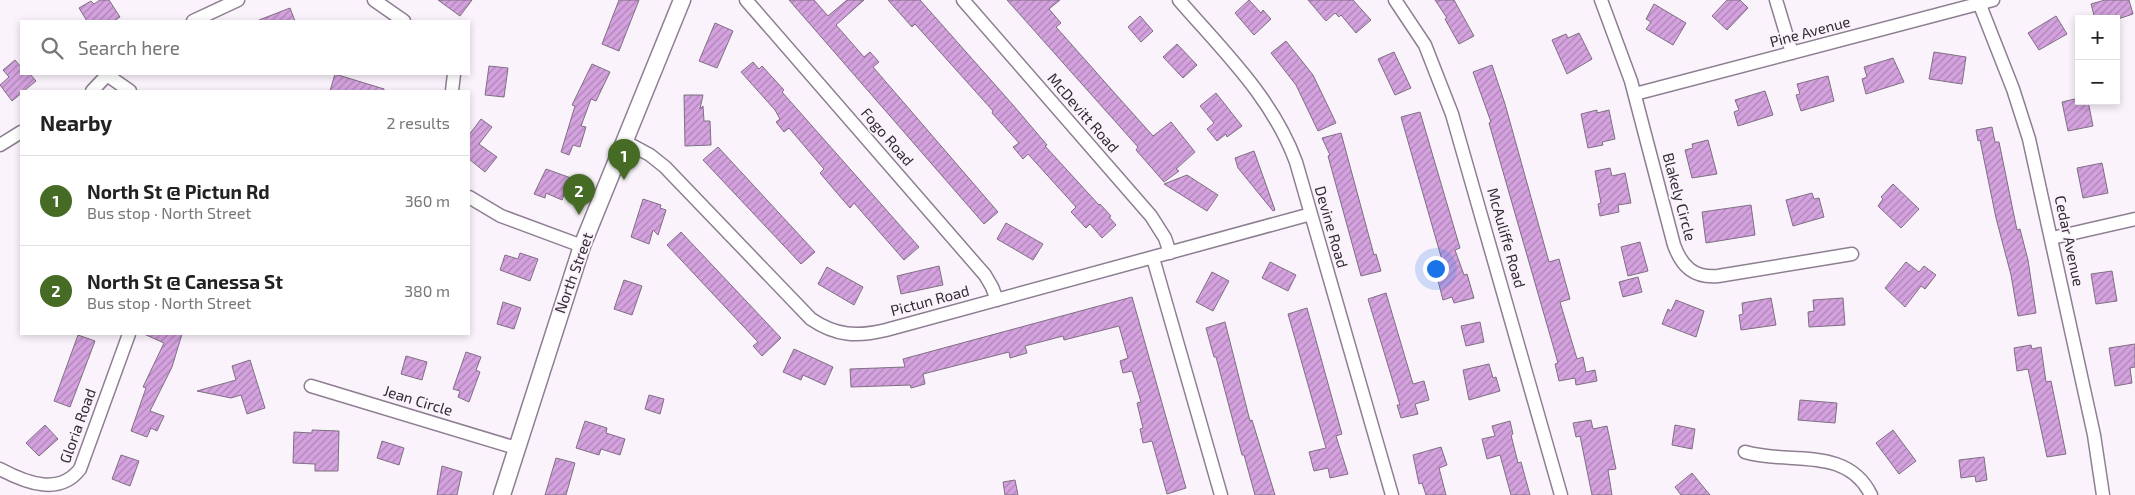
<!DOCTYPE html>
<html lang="en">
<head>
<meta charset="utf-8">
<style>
	body { margin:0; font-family:"Exo 2",sans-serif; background:#f6f6f6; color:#222 }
	.controls { position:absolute; right:15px; top:15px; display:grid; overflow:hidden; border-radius:0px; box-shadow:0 2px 8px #0003 }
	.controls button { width:45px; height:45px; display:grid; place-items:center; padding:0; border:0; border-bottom:1px solid #e0e0e0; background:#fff; color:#222; font:25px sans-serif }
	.you { position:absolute; left:1435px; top:268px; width:18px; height:18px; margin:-12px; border:4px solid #fff; border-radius:50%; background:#1a73e8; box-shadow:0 0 0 8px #1a73e833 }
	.badge { display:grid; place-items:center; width:32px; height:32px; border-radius:50%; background:#466b25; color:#fff; font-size:16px; font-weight:700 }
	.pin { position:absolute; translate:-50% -41px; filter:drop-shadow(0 1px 2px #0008) }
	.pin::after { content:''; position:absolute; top:26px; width:18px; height:15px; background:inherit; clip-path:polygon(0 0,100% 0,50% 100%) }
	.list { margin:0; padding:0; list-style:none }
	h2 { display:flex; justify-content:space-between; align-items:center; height:65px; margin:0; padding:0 20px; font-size:21px }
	h2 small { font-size:16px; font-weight:400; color:#767676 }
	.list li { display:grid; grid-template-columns:32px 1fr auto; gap:15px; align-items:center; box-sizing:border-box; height:90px; padding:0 20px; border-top:1px solid #e0e0e0 }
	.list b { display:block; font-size:19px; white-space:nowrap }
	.list p { margin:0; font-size:16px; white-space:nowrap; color:#767676 }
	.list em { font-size:16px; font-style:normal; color:#767676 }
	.icon { flex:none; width:28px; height:28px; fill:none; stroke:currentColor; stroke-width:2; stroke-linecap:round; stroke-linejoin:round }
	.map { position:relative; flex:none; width:2135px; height:495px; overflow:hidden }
	.search { position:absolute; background:#fff; box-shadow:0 2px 8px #0003; left:20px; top:20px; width:450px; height:55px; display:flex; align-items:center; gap:12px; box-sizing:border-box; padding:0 18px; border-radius:0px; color:#767676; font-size:19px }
	.panel { position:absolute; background:#fff; box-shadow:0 2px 8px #0003; left:20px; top:90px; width:450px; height:245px; border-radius:0px }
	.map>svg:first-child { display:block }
	.building { fill:url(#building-hatch); stroke:#7f6f82 }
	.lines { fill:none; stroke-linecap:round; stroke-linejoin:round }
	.street-casing { stroke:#8e7e92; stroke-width:15 }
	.secondary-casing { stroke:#8e7e92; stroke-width:19 }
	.street { stroke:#fff; stroke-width:12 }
	.secondary { stroke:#fff; stroke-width:16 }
	.labels { text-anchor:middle; stroke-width:4; stroke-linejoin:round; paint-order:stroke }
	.street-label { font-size:15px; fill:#312a33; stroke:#fbf3fc }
</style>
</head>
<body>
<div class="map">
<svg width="2135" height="495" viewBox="0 0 2135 495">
	<defs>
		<pattern id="building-hatch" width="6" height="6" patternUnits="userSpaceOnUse" patternTransform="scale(1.25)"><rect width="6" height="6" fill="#d4a2de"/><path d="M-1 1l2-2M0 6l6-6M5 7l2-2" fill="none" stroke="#ad84b5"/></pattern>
	</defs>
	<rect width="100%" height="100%" fill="#fbf3fc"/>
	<path class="building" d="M100 0H109L120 17 114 21H87L79 8 91 1 94 4Z
		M438 0H472L460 16Z
		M619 0H639L619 51 602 44Z
		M789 0H814L828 16 847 0H864L836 25 864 57 870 52 879 62 873 67 998 212 984 224Z
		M888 0H920L1013 105 1047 145 1045 146 1099 205 1100 204 1111 216 1109 217 1116 225 1102 238 1090 224 1086 228 1071 212 1076 207 1028 154 1023 159 1013 147 1019 143 992 113 993 111 915 24 912 27Z
		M1007 0H1060L1049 9 1061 23 1056 27 1119 98 1153 136 1171 122 1195 152 1176 169 1179 171 1164 182 1136 150 1138 147Z
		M1249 0 1261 13 1263 10 1271 19 1254 35 1235 13Z
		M1308 0H1353L1371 20 1356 33 1341 15 1339 17 1335 13 1326 21Z
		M1435 0H1454L1474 36 1459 44 1445 19 1447 18Z
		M1727 0H1740L1748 8 1727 30 1712 16Z
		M2105 0H2129L2133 14 2118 19H2095L2091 4Z
		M1654 4 1686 23 1673 45 1646 29 1651 22 1646 19Z
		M290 8 295 21H259V20Z
		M1140 16 1153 31 1141 42 1128 27Z
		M2056 16 2067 34 2039 50 2028 33Z
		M715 23 733 31 717 68 699 61Z
		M1579 33 1592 59 1567 74 1552 40 1566 34 1568 38Z
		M1286 41 1313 75 1336 123 1318 131 1296 85 1271 53Z
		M1177 44 1197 65 1183 78 1163 57Z
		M1394 52 1411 88 1395 95 1378 59Z
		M1934 52 1966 57 1962 84 1929 79Z
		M1893 58 1904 82 1866 94 1862 79 1867 77 1864 67Z
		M15 60 21 67V74H30L36 81 12 101 0 85 9 77 3 70Z
		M753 62 759 69 762 66 784 90 782 92 919 247 904 260 854 203 850 208 837 193 820 173 824 169 789 128 784 132 776 122 780 119 775 110 741 72Z
		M592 64 610 72 596 101 591 99 581 126 586 127 580 147 573 145 569 155 561 152 575 106 572 105Z
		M1492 65 1505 104 1549 262 1559 259 1570 299 1560 302 1577 359 1583 357 1586 372 1595 370 1597 381 1576 385 1575 378 1559 381 1555 364 1558 363 1489 123 1491 122 1473 72Z
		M489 66 508 68 504 97 485 95Z
		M335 74 384 89V91H330Z
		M1828 76 1834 101 1801 111 1796 95 1800 94 1797 84Z
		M1765 91 1773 115 1738 126 1734 112 1739 110 1735 100Z
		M1216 93 1242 126 1227 137 1226 134 1217 141 1207 129 1214 123 1200 106Z
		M684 95H703L700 109 703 106 704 121H710L711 145 685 146Z
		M2079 98V101H2088L2093 126 2068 131 2062 102Z
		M1597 110V113L1609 110 1615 139 1602 142 1603 145 1588 148 1581 114Z
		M1420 112 1460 248 1455 250 1464 275 1467 274 1474 298 1454 303 1452 297 1443 300 1435 269 1444 267 1401 117Z
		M481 119 492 127 479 144 497 157 485 172 469 159V135Z
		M1992 127 1995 142H1999L2017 230 2020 229 2028 260 2036 313 2018 316 2011 275 1996 218 1980 140 1978 141 1976 130Z
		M1341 133 1374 255 1376 254 1381 271 1361 276 1328 156 1330 155 1322 138Z
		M1708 140 1717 174 1692 178 1685 150 1693 148 1692 144Z
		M718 147 815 252 801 264 703 160Z
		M1254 151 1275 210 1273 211 1238 168 1235 158Z
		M2102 163 2108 193 2083 198 2077 168Z
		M1610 168 1612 176 1625 173 1631 203 1618 205 1619 212 1600 216 1598 204 1601 203 1595 171Z
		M546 169 571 178 562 200 546 193 545 198 534 194Z
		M1187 175 1218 195 1207 211 1164 184Z
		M1893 184 1919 209 1901 228 1878 206 1883 199 1881 197Z
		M1812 193 1814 199 1819 198 1824 217 1793 226 1786 200Z
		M643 199 661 205 660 208 666 210 658 235 653 230 649 244 631 237Z
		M1751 205 1755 235 1706 243 1702 212Z
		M1006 223 1043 244 1033 260 997 239Z
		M681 232 781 338 762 356 753 346 758 342 667 245Z
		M1640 242 1648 271 1628 276 1621 247Z
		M520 253 538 259 530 281 500 270 505 255 518 259Z
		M1270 262 1296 275 1288 291 1262 278Z
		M1906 262 1919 272 1924 266 1936 275 1925 289 1921 286 1905 307 1885 288Z
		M939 266 943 285 901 294 897 276Z
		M827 267 863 287 854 305 818 284Z
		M2112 271 2117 301 2096 304 2091 274Z
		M1212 272 1229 281 1213 311 1196 302Z
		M1638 277 1642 292 1623 297 1619 282Z
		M624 280 642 286 632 315 614 309Z
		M1386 293 1413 384 1424 381 1429 400 1415 404 1418 414 1401 418 1397 405H1400L1368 299Z
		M1132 297 1186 488 1167 494 1152 441 1143 443 1140 429 1143 428 1137 403 1141 402 1132 371 1123 373 1120 361 1128 358 1119 326 1064 340 1063 336 1025 346 1027 353 1010 358 1009 352 923 374 925 384 911 388 910 385 851 387 850 369 905 367 903 359Z
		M1771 298 1776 325 1741 330 1739 315 1743 314 1742 303Z
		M1843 298 1845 325 1809 327 1808 312 1814 311 1813 300Z
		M1676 300 1704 311 1696 337 1662 324 1668 309 1671 311Z
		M503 302 521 308 514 329 497 324Z
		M1307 308 1342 434 1336 436 1348 474 1330 478 1328 468 1314 471 1309 452 1326 448 1288 314Z
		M1225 322 1250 421 1252 420 1275 495H1255L1244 455H1242L1216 357H1214L1206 328Z
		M1480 322 1484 342 1466 346 1461 326Z
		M144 334H182L172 367 150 411 164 416 157 431 151 428 147 437 131 431 146 388 143 387 164 343Z
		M78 335 95 341 70 407 54 401Z
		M2135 344V367L2130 368 2132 383 2115 386 2109 348Z
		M2031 345 2032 349 2041 347 2046 382 2051 381 2066 454 2047 457 2028 369 2017 371 2014 348Z
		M794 349 833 367 825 385 803 375 801 380 783 372Z
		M466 352 481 357 476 370 480 372 469 402 458 397 460 391 453 389Z
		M406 356 427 362 422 380 401 374Z
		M250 360 265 408 247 414 241 395 231 398 197 391 236 380 232 366Z
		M1489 364 1493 378 1496 377 1500 391 1469 400 1463 370Z
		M649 395 664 399 660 414 645 409Z
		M1800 400 1837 403 1835 423 1798 420Z
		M1591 420 1593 429 1607 426 1616 469 1608 470 1612 495H1592L1580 436 1576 437 1573 423Z
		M585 421 607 428 606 433 625 439 620 455 601 449 599 455 576 448Z
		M1510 421 1513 434 1511 435 1518 463 1521 462 1530 495H1511L1500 455 1487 459 1482 439 1495 436 1492 426Z
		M45 425 58 439 39 456 26 443Z
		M1675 425 1695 429 1692 449 1672 445Z
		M312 430 339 431 338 471H315V464L293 463 294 432 312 433Z
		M1893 430 1916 461 1899 474 1876 443Z
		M382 441 404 448 399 465 377 458Z
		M1441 447 1447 465 1439 468 1446 495H1426L1422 483 1419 484 1413 455Z
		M121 455 139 461 130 486 112 479Z
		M1984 457 1987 480 1976 482 1975 476 1961 478 1959 460Z
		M556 458 575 463 566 495H545Z
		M442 466 462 472 457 495H437Z
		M1692 473 1710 495H1681L1675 487Z
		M1015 480 1018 495H1005L1003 482Z"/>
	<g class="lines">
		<defs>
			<path id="street" d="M374 0 404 21
				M746 0 985 275 992 287 997 300
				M963 0 1151 216 1165 238 1170 253
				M1179 0C1223 51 1272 97 1296 162L1392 495
				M1395 0 1425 45 1452 114 1561 495
				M1601 0 1631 81 1674 245C1682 267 1694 278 1718 276L1852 254
				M1776 0 1792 53
				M1978 0 2013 89 2029 139 2094 435 2103 495
				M193 21 238 0
				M107 75 130 91
				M92 91 108 74
				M452 91 454 74
				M1635 94 1993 0
				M624 141 650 155 665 167 811 319C836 336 857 337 886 330L1311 214
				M0 145 21 132
				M469 197 501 216 582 246
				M2052 238 2135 219
				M1153 258 1221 495
				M311 386 516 448
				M1745 452C1787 465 1847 445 1871 495
				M0 469C28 484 60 495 80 469L129 334"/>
			<path id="secondary" d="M502 495 582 246 682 0"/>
		</defs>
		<use href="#street" class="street-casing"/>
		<use href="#secondary" class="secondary-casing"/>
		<use href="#street" class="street"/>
		<use href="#secondary" class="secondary"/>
	</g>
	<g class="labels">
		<g class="street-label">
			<text transform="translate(1810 32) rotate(-15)" y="5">Pine Avenue</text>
			<text transform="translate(1083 113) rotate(49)" y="5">McDevitt Road</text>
			<text transform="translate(887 137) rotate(49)" y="5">Fogo Road</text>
			<text transform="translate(1679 197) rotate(75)" y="5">Blakely Circle</text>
			<text transform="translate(1331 227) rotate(74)" y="5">Devine Road</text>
			<text transform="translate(1506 238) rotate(74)" y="5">McAuliffe Road</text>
			<text transform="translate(2069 241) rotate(78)" y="5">Cedar Avenue</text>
			<text transform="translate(574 273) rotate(-70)" y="5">North Street</text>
			<text transform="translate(930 301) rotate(-15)" y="5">Pictun Road</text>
			<text transform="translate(418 401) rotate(17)" y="5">Jean Circle</text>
			<text transform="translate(78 426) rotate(-70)" y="5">Gloria Road</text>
		</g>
	</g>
</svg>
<div class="controls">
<button>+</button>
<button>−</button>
</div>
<div class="you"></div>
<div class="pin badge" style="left:624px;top:180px">1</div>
<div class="pin badge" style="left:579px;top:215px">2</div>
<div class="search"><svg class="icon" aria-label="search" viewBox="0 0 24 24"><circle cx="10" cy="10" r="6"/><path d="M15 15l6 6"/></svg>Search here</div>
<section class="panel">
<h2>Nearby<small>2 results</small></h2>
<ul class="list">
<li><span class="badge">1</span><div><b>North St @ Pictun Rd</b><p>Bus stop · North Street</p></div><em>360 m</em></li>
<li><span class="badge">2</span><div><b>North St @ Canessa St</b><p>Bus stop · North Street</p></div><em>380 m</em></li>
</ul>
</section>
</div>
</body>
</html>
